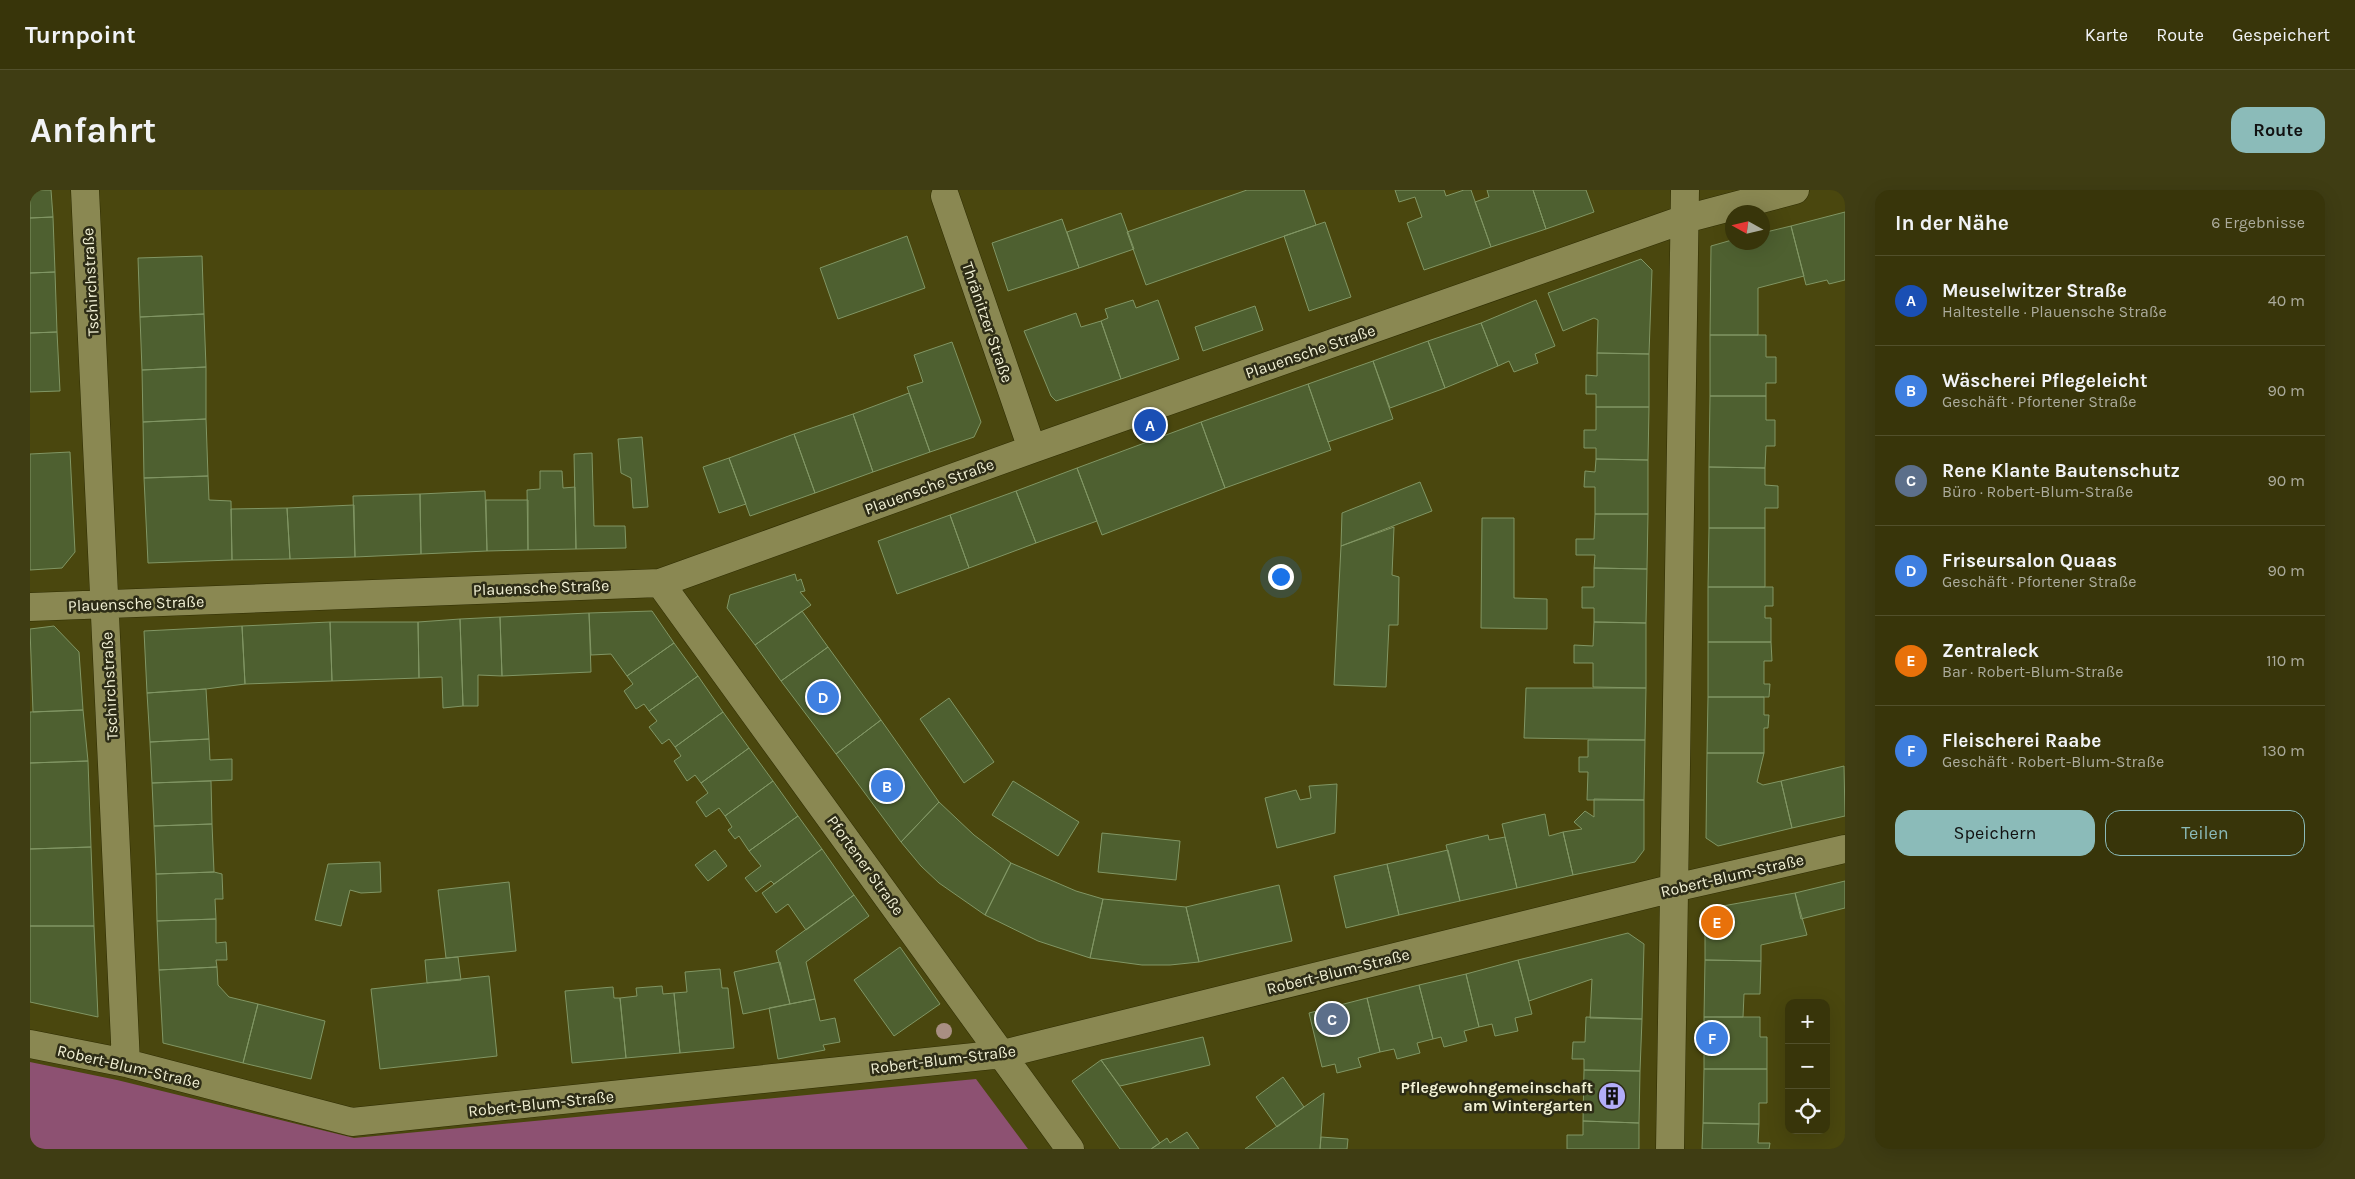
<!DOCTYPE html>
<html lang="de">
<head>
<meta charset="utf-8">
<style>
	body { margin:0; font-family:Karla,sans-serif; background:#3f3d13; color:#f1f3f6 }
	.controls { position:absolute; right:15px; bottom:15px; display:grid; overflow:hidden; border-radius:10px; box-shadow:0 5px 20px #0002 }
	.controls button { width:45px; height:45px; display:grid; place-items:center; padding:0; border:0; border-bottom:1px solid #52502b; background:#38350a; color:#f1f3f6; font:25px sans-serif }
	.compass { position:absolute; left:1695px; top:15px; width:45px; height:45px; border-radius:50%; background:#38350a; box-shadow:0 5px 20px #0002; rotate:278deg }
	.you { position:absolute; left:1250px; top:386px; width:18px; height:18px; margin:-12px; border:4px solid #fff; border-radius:50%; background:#1a73e8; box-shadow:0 0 0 8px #1a73e833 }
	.badge { display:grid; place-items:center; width:32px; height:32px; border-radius:50%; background:#8bbbb9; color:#fff; font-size:16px; font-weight:700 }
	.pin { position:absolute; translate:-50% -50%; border:2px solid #fff; box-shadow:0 1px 5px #0006 }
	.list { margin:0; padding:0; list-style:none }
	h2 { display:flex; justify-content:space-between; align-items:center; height:65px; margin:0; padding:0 20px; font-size:21px }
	h2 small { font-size:16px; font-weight:400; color:#abab9c }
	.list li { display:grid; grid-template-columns:32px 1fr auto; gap:15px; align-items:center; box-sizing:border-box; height:90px; padding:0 20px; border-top:1px solid #52502b }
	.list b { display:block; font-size:19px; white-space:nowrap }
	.list p { margin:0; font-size:16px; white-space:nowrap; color:#abab9c }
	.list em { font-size:16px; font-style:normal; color:#abab9c }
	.actions { display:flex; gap:10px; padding:15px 20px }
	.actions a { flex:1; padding:11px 0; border:1px solid #8bbbb9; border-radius:15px; text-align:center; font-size:18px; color:#8bbbb9 }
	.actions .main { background:#8bbbb9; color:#111 }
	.icon { flex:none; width:28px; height:28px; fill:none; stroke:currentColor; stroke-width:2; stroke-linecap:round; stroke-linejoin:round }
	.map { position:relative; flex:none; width:1815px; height:959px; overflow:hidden; border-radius:15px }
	header { display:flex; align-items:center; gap:30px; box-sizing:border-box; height:70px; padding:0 25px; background:#38350a; border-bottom:1px solid #52502b }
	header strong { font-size:24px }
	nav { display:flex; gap:28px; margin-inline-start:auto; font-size:18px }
	.intro { display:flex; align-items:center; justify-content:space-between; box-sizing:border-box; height:120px; padding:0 30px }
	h1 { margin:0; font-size:35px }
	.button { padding:12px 22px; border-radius:15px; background:#8bbbb9; color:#111; font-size:18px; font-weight:700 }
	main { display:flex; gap:30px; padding:0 30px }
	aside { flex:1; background:#38350a; border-radius:15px; box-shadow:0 5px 20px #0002 }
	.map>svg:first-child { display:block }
	.green { fill:#8d5172 }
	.building { fill:#4e6030; stroke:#819664 }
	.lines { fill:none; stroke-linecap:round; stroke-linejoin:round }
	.minor-casing { stroke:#2f2d02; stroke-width:29 }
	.minor { stroke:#8a8852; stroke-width:28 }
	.tree { fill:#a98f82 }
	.labels { text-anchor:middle; stroke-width:5; stroke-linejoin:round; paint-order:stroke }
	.street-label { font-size:16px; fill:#f2f1d5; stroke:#2d2c16 }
	.poi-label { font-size:16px; font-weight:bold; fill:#f2f1d5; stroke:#2d2c16; text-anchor:end }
</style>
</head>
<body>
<header>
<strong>Turnpoint</strong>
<nav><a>Karte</a><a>Route</a><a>Gespeichert</a></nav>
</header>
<div class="intro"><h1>Anfahrt</h1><a class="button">Route</a></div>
<main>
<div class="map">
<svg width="1815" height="959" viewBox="0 0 1815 959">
	<rect width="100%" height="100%" fill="#4a470e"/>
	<path class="green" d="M0 872 87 890 324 948 946 889 998 959H0Z"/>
	<path class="building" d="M0 0H21L23 27 0 28Z
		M1217 0H1274L1286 35 1116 95 1097 42Z
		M1365 0H1414L1416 6 1434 0H1441L1461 57 1394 80 1377 33 1392 27 1385 7 1369 12Z
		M1457 0H1503L1516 39 1461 57 1445 12 1459 7Z
		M1503 0H1556L1564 22 1516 39Z
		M1815 22V90L1799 94 1797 90 1776 95 1761 36Z
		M1091 23 1104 59 1049 78 1037 42Z
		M23 27 25 82 0 83V28Z
		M1032 29 1049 78 978 101 962 53Z
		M1295 32 1321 107 1279 121 1254 46Z
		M1761 36 1774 86 1728 98V145H1680L1681 56 1702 50V52H1732V43Z
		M877 46 895 98 808 129 790 78Z
		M172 66 174 124 110 127 108 68Z
		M1611 69 1622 80 1619 164 1567 163 1568 130 1564 128 1533 141 1518 103Z
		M25 82 27 142 0 143V83Z
		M1103 110 1106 118 1128 110 1149 169 1091 189 1071 131 1078 128 1075 119Z
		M1506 110 1525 156 1505 164 1508 173 1484 182 1479 171 1468 176 1451 133Z
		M1225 116 1233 140 1173 161 1165 137Z
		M1046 123 1051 137 1071 131 1091 189 1026 211 1021 206 994 141Z
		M174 124 176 177 112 180 110 127Z
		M1451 133 1468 176 1415 198 1398 151Z
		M27 142 30 201 0 202V143Z
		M1680 145H1736V167H1746V193H1736V206H1680Z
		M1398 151 1415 198 1360 218 1343 171Z
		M922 152 951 232 944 247 900 262 877 197 893 192 884 165Z
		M1567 163 1619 164V217H1566V204H1556V185L1567 186Z
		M1343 171 1363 229 1298 252 1278 194Z
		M176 177V229L113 232 112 180Z
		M1278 194 1301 260 1195 298 1171 232Z
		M879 203 900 262 843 282 823 224Z
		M1680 206H1736V230H1745V256H1736L1735 278 1679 277Z
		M1566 217H1619L1618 270 1566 269V258H1554V240H1566Z
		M823 224 843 282 785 303 764 244Z
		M176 229 178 286 114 288 113 232Z
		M1171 232 1195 298 1072 345 1047 278Z
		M764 244 785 303 720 326 699 268Z
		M612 247 618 317 603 318 601 288 591 283 588 249Z
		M40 262 45 362 32 378 0 380V264Z
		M562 263 564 336H595L596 358 546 359 544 264Z
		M699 268 716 314 689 323 673 277Z
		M1566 269 1618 270V324H1565V297H1554L1555 281 1565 282Z
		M1679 277 1735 278V295L1748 296V318H1735V338H1679Z
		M1047 278 1067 331 1006 353 986 301Z
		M510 281H532L533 298 545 297 546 359 498 360 497 300 510 299Z
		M178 286 179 310 201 311 202 370 118 373 114 288Z
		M1390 292 1402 321 1311 356 1312 323Z
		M455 301 457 361 391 364 390 304Z
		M986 301 1006 353 939 378 920 325Z
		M390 304 391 364 325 367 323 306Z
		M456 310H498V360L457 361Z
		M324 315 325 367 260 369 257 318Z
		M257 318 260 369 202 370 201 319Z
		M1565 324H1618L1617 379 1564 378 1565 365H1546V349H1564Z
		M920 325 939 378 867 404 848 351Z
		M1452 328H1484V408L1517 409V439L1451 438Z
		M1364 337 1362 385 1369 387 1368 435H1359L1356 497 1304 495 1311 356Z
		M1679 338H1735V397H1678Z
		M1564 378 1617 379 1616 433 1564 432V418H1552V397H1564Z
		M765 384 767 391 771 389 775 401 770 402 781 415 725 455 697 418 700 405Z
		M1678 397H1743V416H1735V428H1741V452H1678Z
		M622 421 644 453 597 486 581 464 561 465 559 423Z
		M772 421 798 457 751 491 725 455Z
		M559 423 561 482 472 486 470 427Z
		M470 427 472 486 448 485V516H433L430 429Z
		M430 429 433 516 413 518 412 487 389 488 388 432Z
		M300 432H388L389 488 302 491Z
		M300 432 302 491 215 494 212 436Z
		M1564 432 1616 433V498L1563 497V473H1544V455L1563 456Z
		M24 436 49 462 53 520 3 522 0 439Z
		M212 436 215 494 176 499 117 503 114 441Z
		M1678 452H1741L1742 471H1734V494H1740L1739 507H1678Z
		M644 453 668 486 619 521 614 514 606 519 594 501 603 494 597 486Z
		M798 457 851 530 806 564 751 491Z
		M668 486 693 522 645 557 639 549 632 554 619 537 627 531 619 521Z
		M1496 498H1616L1615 550 1494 548Z
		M176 499 179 549 120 552 117 503Z
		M1678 507H1734V525H1739L1738 538H1734V563H1677Z
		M919 508 964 572 934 593 890 529Z
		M53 520 58 571 0 573V522Z
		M693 522 719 558 671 593 665 585 657 591 644 571 651 566 645 557Z
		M851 530 909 612 871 652 806 564Z
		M179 549 180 570 202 569V590L122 593 120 552Z
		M1558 550H1615L1614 610H1557L1558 582H1549V567H1558Z
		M719 558 743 591 695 626 689 618 676 627 666 612 678 603 671 593Z
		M1677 563H1734L1727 592 1733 595 1751 591 1762 638 1688 656 1676 648Z
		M58 571 61 657 0 659V573Z
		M1814 576 1815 626 1762 638 1751 591Z
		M181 591 182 634 124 636 122 593Z
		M743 591 768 626 719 661 709 646 705 649 698 640 702 637 695 626Z
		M983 591 1049 632 1028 666 962 625Z
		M1307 594 1305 643 1247 658 1235 608 1266 600 1270 610 1281 608 1279 596Z
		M1564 609 1614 610V660L1605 672 1543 685 1533 642 1552 639 1544 632 1555 621 1564 627Z
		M909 612 944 645 981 673 955 725 909 693 891 676 871 652Z
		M1515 624 1519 646 1533 642 1543 685 1487 698 1472 634Z
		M768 626 792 659 744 694 741 691 726 702 715 688 731 676 719 661Z
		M182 634 184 682 126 684 124 636Z
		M1072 643 1150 651 1146 690 1068 682Z
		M1458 645 1459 650 1475 647 1487 698 1430 711 1416 655Z
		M61 657 64 736H0V659Z
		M792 659 824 705 776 740 758 714 746 723 732 703Z
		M685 660 697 676 678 691 665 675Z
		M1418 660 1430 711 1369 725 1357 674Z
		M350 672 351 702 331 703 320 700 311 736 285 730 298 674Z
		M981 673 1046 701 1073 709 1060 768 1008 751 955 725Z
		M1357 674 1369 725 1316 738 1304 686Z
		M184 682 192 684 193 709H185L186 729 127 731 126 684Z
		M1815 691V718L1771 729 1765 703Z
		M479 692 486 761 416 768 408 700Z
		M1249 695 1262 751 1169 772 1156 717Z
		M1765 703 1777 745 1731 755V771L1675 770V733L1687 717Z
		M824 705 839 726 776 772 785 809 760 814 746 761Z
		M1073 709 1156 717 1169 772 1140 775H1112L1060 768Z
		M186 729V753L196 752 197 770H186L187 777 129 780 127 731Z
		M0 736H64L68 827 0 812Z
		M1598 743 1614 754 1612 829 1560 828 1562 789 1499 811 1488 770Z
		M870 757 910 814 864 846 824 790Z
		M428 767 431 790 397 793 395 770Z
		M1488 770 1502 824 1485 828 1488 841 1465 846 1462 834 1449 837 1436 784Z
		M1675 770 1731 771 1730 804H1714L1713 827H1674Z
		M750 772 760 814 713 824 704 782Z
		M187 777 188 795 199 807 228 814 213 873 133 853 129 780Z
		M690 779 692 798H698L704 858 650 863 644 803 657 802 655 782Z
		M1436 784 1449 837 1434 841 1437 851 1414 857 1411 847 1403 849 1389 795Z
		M459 786 467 866 350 879 341 799Z
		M1389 795 1403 849 1387 853 1390 863 1367 869 1364 859 1350 862 1337 808Z
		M632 796 633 804 644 803 650 863 596 868 590 808 607 806 606 798Z
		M583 797 584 808H590L596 868 542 873 535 801Z
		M1337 808 1350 862 1328 868 1331 877 1307 883 1305 874 1292 877 1279 823Z
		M785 809 790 831 805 828 810 852 793 855 795 860 748 869 739 818Z
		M228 814 295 831 281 889 213 873Z
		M1556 827 1612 829 1610 881 1554 880V869H1542L1543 852H1555Z
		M1674 827H1730V847H1737V879H1674Z
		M1173 847 1180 875 1090 896 1071 870Z
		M1071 870 1130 953 1121 959H1090L1042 891Z
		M1674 879H1737V913H1729V934L1673 933Z
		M1554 880 1610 881 1609 933 1553 931Z
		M1253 887 1274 917 1247 937 1226 907Z
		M1294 903 1290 959H1215L1274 917Z
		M1553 931 1609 933V959H1537V945H1553Z
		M1673 933 1729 934 1728 953H1740L1739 959H1672Z
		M1157 942 1169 959H1121L1137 948 1140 953Z
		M1291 947 1318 949 1317 959H1290Z"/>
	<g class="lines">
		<defs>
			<path id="minor" d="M55 0 96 873
				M915 6 1002 259
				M630 393 1040 959
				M0 417 630 393 1002 259 1655 29 1765 0
				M0 854 96 873 322 932 973 864 1644 698 1815 659
				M1640 959 1655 0"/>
		</defs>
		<use href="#minor" class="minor-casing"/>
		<use href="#minor" class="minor"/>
	</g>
	<circle class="tree" cx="914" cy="841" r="8"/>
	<defs>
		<symbol id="building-disc" viewBox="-11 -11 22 22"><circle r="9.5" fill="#b2adf9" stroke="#2d2c16"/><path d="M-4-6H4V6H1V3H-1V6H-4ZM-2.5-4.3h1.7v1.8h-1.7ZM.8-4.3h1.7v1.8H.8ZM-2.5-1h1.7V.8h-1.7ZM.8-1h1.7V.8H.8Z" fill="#111"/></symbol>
	</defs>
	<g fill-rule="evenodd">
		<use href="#building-disc" x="1566" y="890" width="32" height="32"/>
	</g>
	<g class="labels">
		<g class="street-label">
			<text transform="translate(60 92) rotate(-93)" y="6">Tschirchstraße</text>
			<text transform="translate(958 132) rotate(71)" y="6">Thränitzer Straße</text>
			<text transform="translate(1280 161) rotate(-19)" y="6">Plauensche Straße</text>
			<text transform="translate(899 296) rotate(-20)" y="6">Plauensche Straße</text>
			<text transform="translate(511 397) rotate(-2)" y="6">Plauensche Straße</text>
			<text transform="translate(106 413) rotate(-2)" y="6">Plauensche Straße</text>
			<text transform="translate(79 496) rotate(-93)" y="6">Tschirchstraße</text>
			<text transform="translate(836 675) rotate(54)" y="6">Pfortener Straße</text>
			<text transform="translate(1702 685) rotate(-13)" y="6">Robert-Blum-Straße</text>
			<text transform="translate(1308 781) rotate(-14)" y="6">Robert-Blum-Straße</text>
			<text transform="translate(913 869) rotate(-7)" y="6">Robert-Blum-Straße</text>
			<text transform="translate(99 876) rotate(13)" y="6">Robert-Blum-Straße</text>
			<text transform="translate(511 913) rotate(-6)" y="6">Robert-Blum-Straße</text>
		</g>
		<g class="poi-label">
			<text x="1563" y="903">Pflegewohngemeinschaft<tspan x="1563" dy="18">am Wintergarten</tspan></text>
		</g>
	</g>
</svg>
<div class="controls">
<button>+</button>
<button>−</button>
<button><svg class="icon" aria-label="locate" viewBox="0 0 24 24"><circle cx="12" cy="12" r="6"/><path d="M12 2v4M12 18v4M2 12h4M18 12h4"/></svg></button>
</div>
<svg class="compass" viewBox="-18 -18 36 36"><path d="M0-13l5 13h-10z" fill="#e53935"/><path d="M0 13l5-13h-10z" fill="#abab9c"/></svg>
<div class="you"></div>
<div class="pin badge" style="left:1120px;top:235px;background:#1a4fb4">A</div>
<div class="pin badge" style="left:857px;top:596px;background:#3f7fe0">B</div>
<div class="pin badge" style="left:1302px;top:829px;background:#5c6f8a">C</div>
<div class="pin badge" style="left:793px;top:507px;background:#3f7fe0">D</div>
<div class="pin badge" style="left:1687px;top:732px;background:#e8710a">E</div>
<div class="pin badge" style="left:1682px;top:848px;background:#3f7fe0">F</div>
</div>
<aside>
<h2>In der Nähe<small>6 Ergebnisse</small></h2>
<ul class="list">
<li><span class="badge" style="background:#1a4fb4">A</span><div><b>Meuselwitzer Straße</b><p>Haltestelle · Plauensche Straße</p></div><em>40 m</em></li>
<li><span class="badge" style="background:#3f7fe0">B</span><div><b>Wäscherei Pflegeleicht</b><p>Geschäft · Pfortener Straße</p></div><em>90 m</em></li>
<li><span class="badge" style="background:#5c6f8a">C</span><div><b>Rene Klante Bautenschutz</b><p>Büro · Robert-Blum-Straße</p></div><em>90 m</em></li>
<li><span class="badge" style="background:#3f7fe0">D</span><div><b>Friseursalon Quaas</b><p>Geschäft · Pfortener Straße</p></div><em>90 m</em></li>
<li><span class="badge" style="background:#e8710a">E</span><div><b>Zentraleck</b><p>Bar · Robert-Blum-Straße</p></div><em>110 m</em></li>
<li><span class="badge" style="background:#3f7fe0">F</span><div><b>Fleischerei Raabe</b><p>Geschäft · Robert-Blum-Straße</p></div><em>130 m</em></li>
</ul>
<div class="actions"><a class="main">Speichern</a><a>Teilen</a></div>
</aside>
</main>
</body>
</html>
